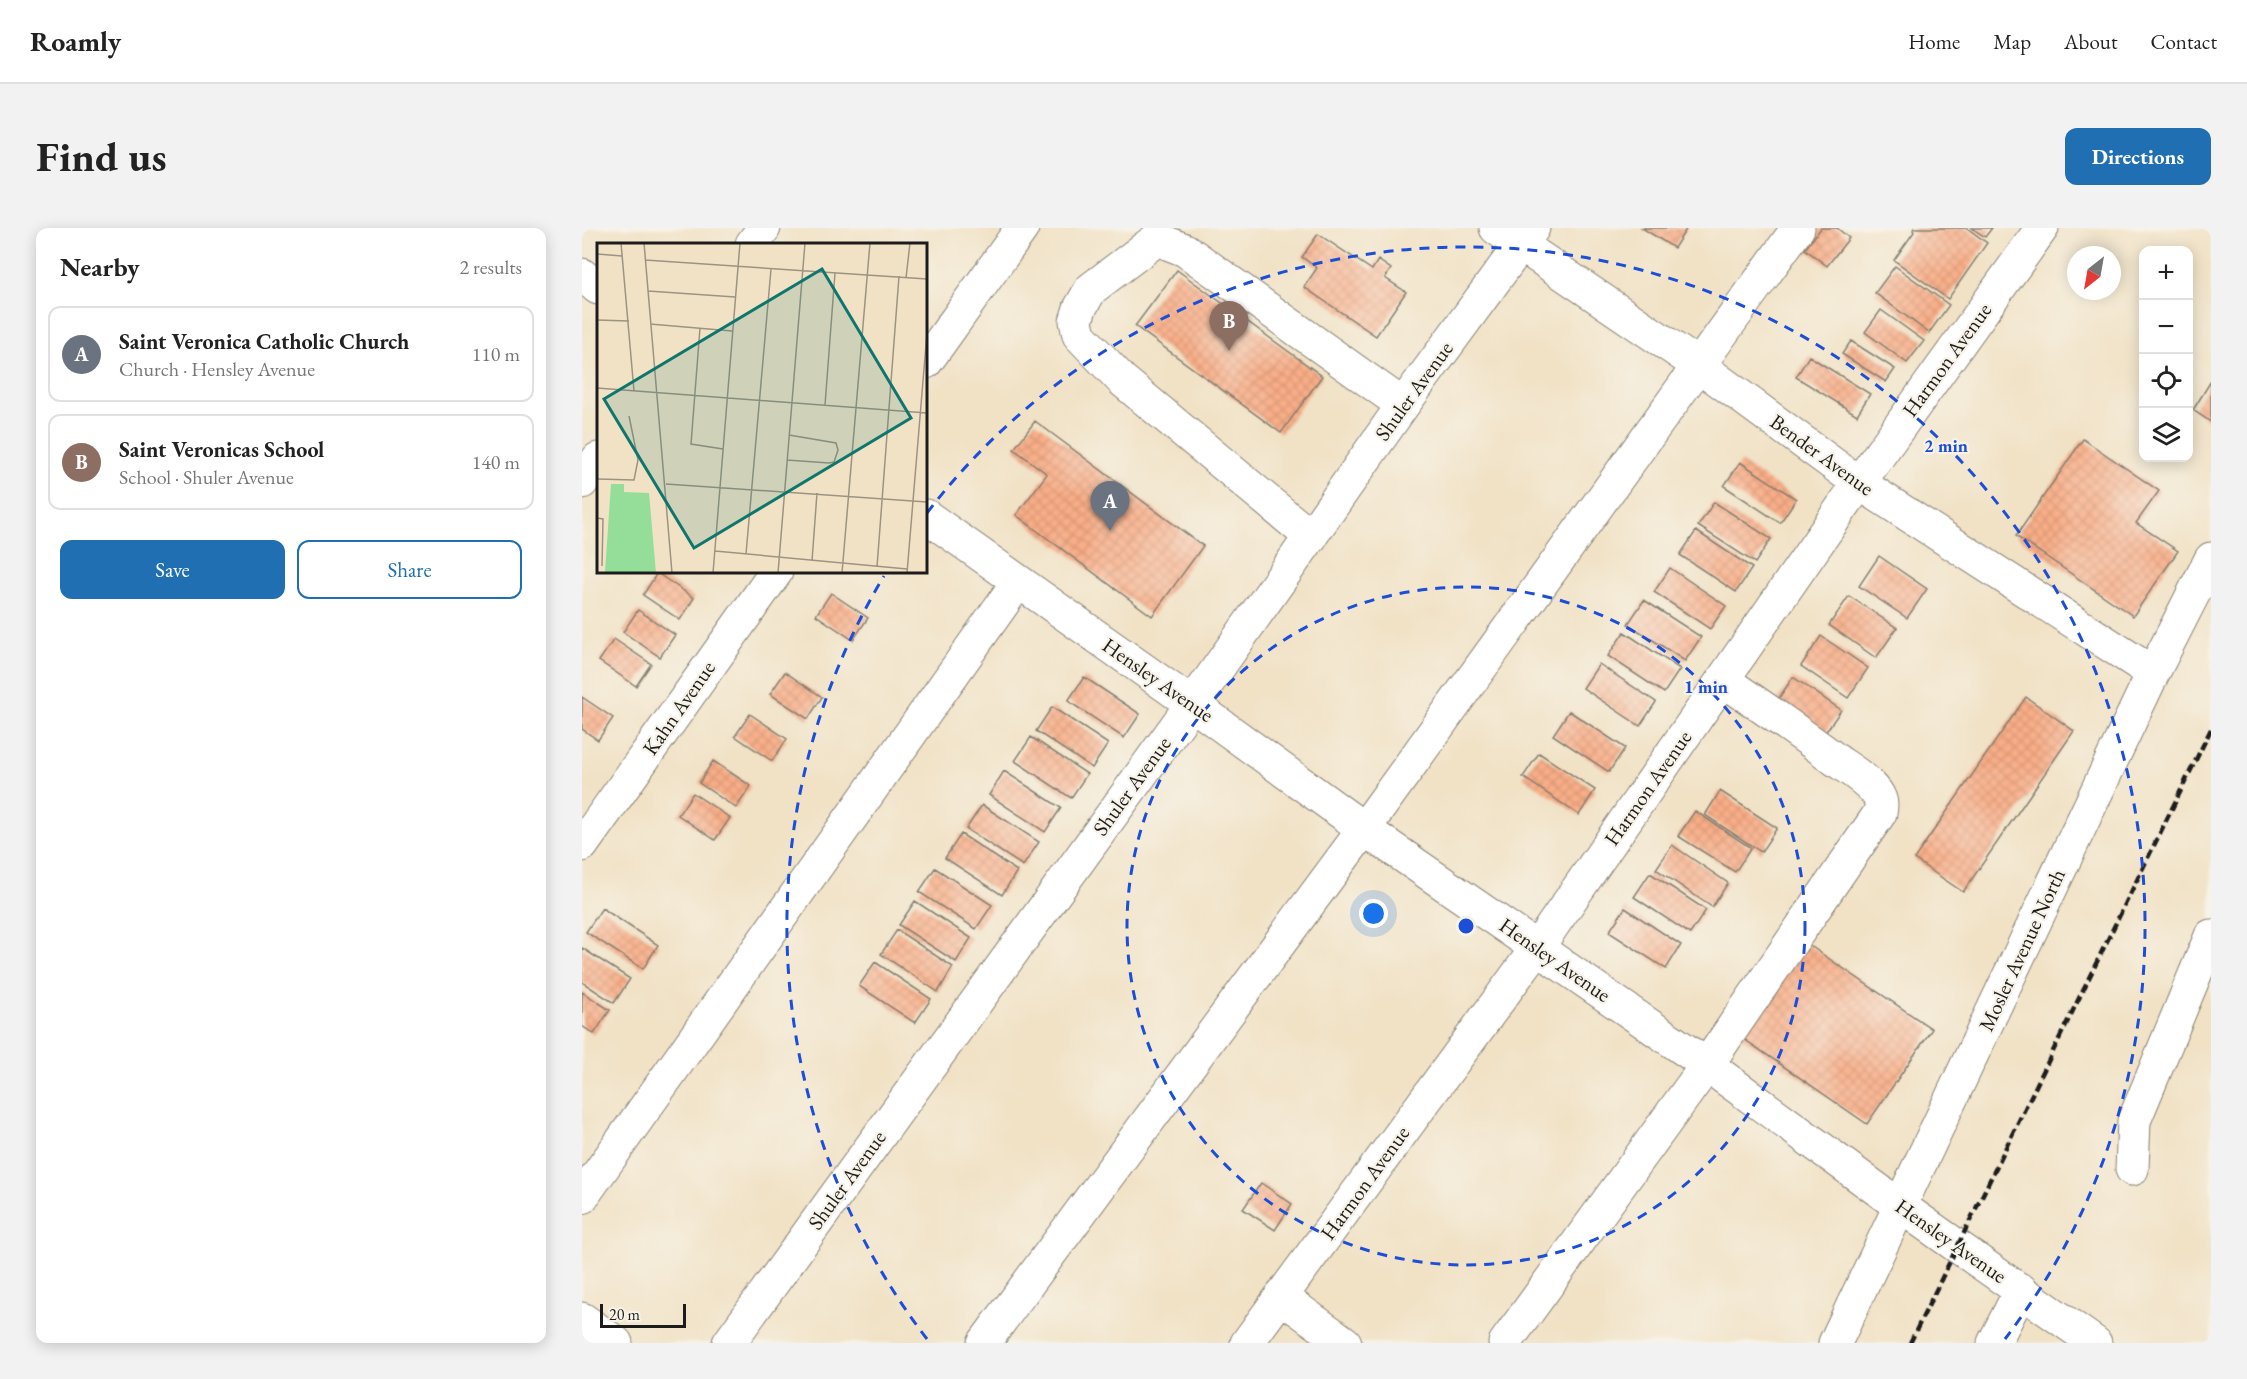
<!DOCTYPE html>
<html lang="en">
<head>
<meta charset="utf-8">
<style>
	body { margin:0; font-family:"EB Garamond",serif; background:#f2f2f2; color:#222 }
	.controls { position:absolute; right:18px; top:18px; display:grid; overflow:hidden; border-radius:12px; box-shadow:0 3px 15px #0003 }
	.controls button { width:54px; height:54px; display:grid; place-items:center; padding:0; border:0; border-bottom:2px solid #e0e0e0; background:#fff; color:#222; font:30px sans-serif }
	.compass { position:absolute; left:1485px; top:18px; width:54px; height:54px; border-radius:50%; background:#fff; box-shadow:0 3px 15px #0003; rotate:211deg }
	.scale { position:absolute; left:18px; bottom:15px; width:86px; box-sizing:border-box; padding-left:6px; border:3px solid #1c1c1c; border-top:0; font-size:16px; line-height:21px; white-space:nowrap; color:#1c1c1c; -webkit-text-stroke:4px #f7f3e8; paint-order:stroke }
	.you { position:absolute; left:792px; top:686px; width:21px; height:21px; margin:-15px; border:4px solid #fff; border-radius:50%; background:#1a73e8; box-shadow:0 0 0 9px #1a73e833 }
	.badge { display:grid; place-items:center; width:39px; height:39px; border-radius:50%; background:#1f6fb2; color:#fff; font-size:20px; font-weight:700 }
	.pin { position:absolute; translate:-50% -50px; filter:drop-shadow(0 2px 3px #0008) }
	.pin::after { content:''; position:absolute; top:32px; width:21px; height:18px; background:inherit; clip-path:polygon(0 0,100% 0,50% 100%) }
	.list { margin:0; padding:0; list-style:none }
	h2 { display:flex; justify-content:space-between; align-items:center; height:78px; margin:0; padding:0 24px; font-size:26px }
	h2 small { font-size:20px; font-weight:400; color:#767676 }
	.list li { display:grid; grid-template-columns:39px 1fr auto; gap:18px; align-items:center; box-sizing:border-box; height:96px; margin:0 12px 12px; padding:0 12px; border:2px solid #e0e0e0; border-radius:12px }
	.list b { display:block; font-size:22px; white-space:nowrap }
	.list p { margin:0; font-size:20px; white-space:nowrap; color:#767676 }
	.list em { font-size:20px; font-style:normal; color:#767676 }
	.actions { display:flex; gap:12px; padding:18px 24px }
	.actions a { flex:1; padding:14px 0; border:2px solid #1f6fb2; border-radius:12px; text-align:center; font-size:21px; color:#1f6fb2 }
	.actions .main { background:#1f6fb2; color:#fff }
	.icon { flex:none; width:33px; height:33px; fill:none; stroke:currentColor; stroke-width:2; stroke-linecap:round; stroke-linejoin:round }
	.map { position:relative; flex:none; width:1629px; height:1115px; overflow:hidden; border-radius:12px }
	header { display:flex; align-items:center; gap:36px; box-sizing:border-box; height:84px; padding:0 30px; background:#fff; border-bottom:2px solid #e0e0e0 }
	header strong { font-size:28px }
	nav { display:flex; gap:33px; margin-inline-start:auto; font-size:21px }
	.intro { display:flex; align-items:center; justify-content:space-between; box-sizing:border-box; height:144px; padding:0 36px }
	h1 { margin:0; font-size:42px }
	.button { padding:15px 27px; border-radius:12px; background:#1f6fb2; color:#fff; font-size:21px; font-weight:700 }
	main { display:flex; gap:36px; padding:0 36px }
	aside { flex:1; background:#fff; border-radius:12px; box-shadow:0 3px 15px #0003 }
	.map>svg:first-child { display:block }
	.building { fill:url(#building-cross-hatch) }
	.lines { fill:none; stroke-linecap:round; stroke-linejoin:round }
	.minor-casing { stroke:#867f71; stroke-width:35 }
	.minor { stroke:#fff; stroke-width:33 }
	.rail { stroke:#1c1c1c; stroke-width:4.5; stroke-dasharray:9 4.5; stroke-linecap:butt }
	.ring { fill:none; stroke:#1d4ed8; stroke-width:3; stroke-dasharray:10 8 }
	.labels { text-anchor:middle; stroke-width:4.5; stroke-linejoin:round; paint-order:stroke }
	.street-label { font-size:21px; fill:#1c1c1c; stroke:#f7f3e8 }
	.inset-road { fill:none; stroke:#9c9382; stroke-width:1.5 }
	.view { fill:#0f766e; fill-opacity:0.15; stroke:#0f766e; stroke-width:3 }
	.inset-edge { fill:none; stroke:#1c1c1c; stroke-width:3 }
	.centre { fill:#1d4ed8; stroke:#f7f3e8; stroke-width:3 }
	.ring-label { font-size:18px; text-anchor:middle; font-weight:bold; fill:#1d4ed8; stroke:#f7f3e8; stroke-width:4.5; stroke-linejoin:round; paint-order:stroke }
</style>
</head>
<body>
<header>
<strong>Roamly</strong>
<nav><a>Home</a><a>Map</a><a>About</a><a>Contact</a></nav>
</header>
<div class="intro"><h1>Find us</h1><a class="button">Directions</a></div>
<main>
<aside>
<h2>Nearby<small>2 results</small></h2>
<ul class="list">
<li><span class="badge" style="background:#6b7280">A</span><div><b>Saint Veronica Catholic Church</b><p>Church · Hensley Avenue</p></div><em>110 m</em></li>
<li><span class="badge" style="background:#8d6e63">B</span><div><b>Saint Veronicas School</b><p>School · Shuler Avenue</p></div><em>140 m</em></li>
</ul>
<div class="actions"><a class="main">Save</a><a>Share</a></div>
</aside>
<div class="map">
<svg width="1629" height="1115" viewBox="0 0 1629 1115">
	<defs>
		<pattern id="building-cross-hatch" width="8" height="8" patternUnits="userSpaceOnUse" patternTransform="scale(1.5)"><rect width="8" height="8" fill="#f9ae88"/><path d="M0 0l8 8M0 8l8-8" fill="none" stroke="#d59575"/></pattern>
	</defs>
	<rect width="100%" height="100%" fill="#f7f3e8"/>
	<filter id="ink" filterUnits="userSpaceOnUse"><feTurbulence type="fractalNoise" baseFrequency=".0167" numOctaves="2"/><feDisplacementMap in="SourceGraphic" scale="12" xChannelSelector="R" yChannelSelector="G"/><feConvolveMatrix kernelMatrix="1 2 1 2 8 2 1 2 1" color-interpolation-filters="sRGB"/></filter>
	<filter id="wash" filterUnits="userSpaceOnUse"><feTurbulence type="fractalNoise" baseFrequency=".008" numOctaves="4" result="noise"/><feDisplacementMap in="SourceGraphic" scale="24" xChannelSelector="R" yChannelSelector="G"/><feGaussianBlur stdDeviation="1.35" result="paint"/><feColorMatrix in="noise" values="0 0 0 0 0 0 0 0 0 0 0 0 0 0 0 0 0 1.4 0 .05"/><feComposite in="paint" operator="in"/></filter>
	<g filter="url(#wash)">
		<rect width="100%" height="100%" fill="#f1e2c6"/>
		<g id="blocks">
			<path class="building" d="M1060 0H1105L1092 20Z
				M1239 0H1255L1267 10 1245 38 1223 21Z
				M1332 0H1385L1405 15 1366 71 1312 32 1332 4 1331 2Z
				M1390 0H1410L1403 9Z
				M736 6 790 42 796 32 809 41 803 50 824 64 794 108 722 59 735 40 720 29Z
				M1313 38 1367 77 1347 105 1293 65Z
				M595 42 740 148 699 205 553 98Z
				M1299 82 1342 113 1325 135 1283 104Z
				M1269 113 1313 141 1304 154 1260 126Z
				M1227 128 1288 166 1275 187 1214 149Z
				M1629 153V194L1611 182Z
				M453 193 621 318 570 388 434 287 465 246 432 221Z
				M1501 211 1577 263 1554 295 1596 323 1551 388 1434 308Z
				M1158 234 1214 271 1198 295 1142 258Z
				M1132 274 1189 311 1173 335 1116 298Z
				M1114 303 1170 340 1154 364 1098 327Z
				M1297 328 1345 361 1325 390 1277 358Z
				M1088 340 1144 378 1128 401 1072 364Z
				M75 345 112 370 98 392 61 367Z
				M249 365 286 390 271 412 234 387Z
				M1267 368 1315 400 1294 430 1247 397Z
				M1062 372 1119 409 1103 433 1046 396Z
				M56 382 93 407 78 429 41 404Z
				M1042 404 1098 441 1082 465 1026 428Z
				M1239 408 1286 440 1266 470 1219 438Z
				M32 411 69 436 54 458 17 433Z
				M1017 436 1074 474 1058 498 1001 460Z
				M203 444 240 469 226 491 188 466Z
				M502 449 558 486 542 510 486 473Z
				M1211 449 1259 482 1239 511 1191 479Z
				M0 469 31 490 16 512 0 501Z
				M1444 469 1492 503 1381 664 1332 631Z
				M470 479 526 516 510 540 454 503Z
				M987 483 1043 520 1027 544 971 507Z
				M168 486 205 511 190 533 153 508Z
				M449 509 505 546 489 570 433 533Z
				M957 525 1013 562 997 587 941 549Z
				M131 533 169 558 154 580 117 555Z
				M422 543 479 580 463 604 407 567Z
				M1138 563 1195 600 1179 624 1123 587Z
				M111 565 148 590 133 612 96 587Z
				M400 577 457 614 441 638 384 601Z
				M1113 583 1169 620 1153 644 1096 608Z
				M379 606 435 643 420 667 363 630Z
				M1090 617 1146 655 1130 679 1074 641Z
				M353 640 410 677 394 701 337 664Z
				M1068 645 1124 682 1108 706 1052 669Z
				M333 673 389 710 374 734 317 697Z
				M20 680 76 717 61 741 4 704Z
				M1043 680 1099 717 1084 741 1027 704Z
				M315 702 371 739 356 764 299 726Z
				M1224 715 1350 801 1285 896 1159 809Z
				M0 720 48 751 32 775 0 754Z
				M293 734 349 771 333 795 277 758Z
				M0 764 28 782 12 806 0 798Z
				M679 955 710 976 693 1002 661 981Z"/>
		</g>
	</g>
	<g filter="url(#ink)">
		<use href="#blocks" fill-opacity="0" stroke="#867f71" stroke-width="1.5"/>
		<g class="lines">
			<defs>
				<path id="minor" d="M914 0 1116 137 1277 255 1571 445
					M170 16 182 0
					M0 47 16 60
					M344 134 440 0
					M0 254 16 231
					M344 288 610 476 782 601 1125 837 1318 978 1513 1115
					M729 309 540 152 497 107 494 93 498 80 509 61 575 11 603 22 821 177
					M0 617 194 344
					M1550 941 1552 893 1629 708
					M0 969 436 354
					M699 1069 763 1115
					M0 1091 34 1115
					M147 1115 629 450 821 177 951 0
					M402 1115 782 601 1216 0
					M665 1115 955 720 1277 255 1460 0
					M923 1115 1125 837 1298 585C1300 576 1299 571 1294 564 1284 551 1267 541 1254 532 1217 504 1179 478 1141 452
					M1253 1115 1571 445 1629 331
					M1412 1115 1439 1062"/>
			</defs>
			<use href="#minor" class="minor-casing"/>
			<use href="#minor" class="minor"/>
			<path class="rail" d="M1328 1115 1629 501"/>
		</g>
	</g>
	<g class="ring">
		<circle cx="884" cy="698" r="339"/>
		<path d="M345 1111A679 679 0 0 1 302 348M345 285A679 679 0 1 1 1423 1111"/>
	</g>
	<g class="labels">
		<g class="street-label">
			<text transform="translate(1365 132) rotate(-54)" y="7">Harmon Avenue</text>
			<text transform="translate(832 163) rotate(-54)" y="7">Shuler Avenue</text>
			<text transform="translate(1240 227) rotate(36)" y="7">Bender Avenue</text>
			<text transform="translate(576 452) rotate(35)" y="7">Hensley Avenue</text>
			<text transform="translate(97 480) rotate(-55)" y="7">Kahn Avenue</text>
			<text transform="translate(550 558) rotate(-54)" y="7">Shuler Avenue</text>
			<text transform="translate(1066 560) rotate(-55)" y="7">Harmon Avenue</text>
			<text transform="translate(1440 722) rotate(-65)" y="7">Mosler Avenue North</text>
			<text transform="translate(973 732) rotate(35)" y="7">Hensley Avenue</text>
			<text transform="translate(265 952) rotate(-54)" y="7">Shuler Avenue</text>
			<text transform="translate(783 955) rotate(-54)" y="7">Harmon Avenue</text>
			<text transform="translate(1369 1013) rotate(35)" y="7">Hensley Avenue</text>
		</g>
	</g>
	<g transform="translate(15 15)">
		<rect width="330" height="330" fill="#f1e2c6"/>
		<path d="M14 241H27V249L52 250 59 330 8 329Z" fill="#94de9a"/>
		<path class="inset-road" d="M24 0 37 148M47 0 75 330M0 11 25 13M48 17 330 36M309 35 313 0M51 48 138 54M0 77 32 78M53 81 135 88M103 85 94 201 126 206M0 145 330 170M228 162 238 30M190 217 232 220 237 219 241 207 239 200 192 192M0 236 37 237 41 217 32 173M69 241 330 259M0 275 6 276 5 323M118 308 310 326M149 311 174 26M215 318 220 250M280 324 302 33M116 330 143 0M181 330 208 0M245 330 273 0M310 330 330 90"/>
		<path class="view" d="M225 26 314 175 97 305 7 156Z"/>
		<rect width="330" height="330" class="inset-edge"/>
	</g>
	<circle cx="884" cy="698" r="9" class="centre"/>
	<g class="ring-label">
		<text x="1364" y="224">2 min</text>
		<text x="1124" y="465">1 min</text>
	</g>
</svg>
<div class="controls">
<button>+</button>
<button>−</button>
<button><svg class="icon" aria-label="locate" viewBox="0 0 24 24"><circle cx="12" cy="12" r="6"/><path d="M12 2v4M12 18v4M2 12h4M18 12h4"/></svg></button>
<button><svg class="icon" aria-label="layers" viewBox="0 0 24 24"><path d="M12 4l9 5-9 5-9-5zM3 14l9 5 9-5"/></svg></button>
</div>
<svg class="compass" viewBox="-18 -18 36 36"><path d="M0-13l5 13h-10z" fill="#e53935"/><path d="M0 13l5-13h-10z" fill="#767676"/></svg>
<div class="scale">20 m</div>
<div class="you"></div>
<div class="pin badge" style="left:528px;top:303px;background:#6b7280">A</div>
<div class="pin badge" style="left:647px;top:123px;background:#8d6e63">B</div>
</div>
</main>
</body>
</html>
